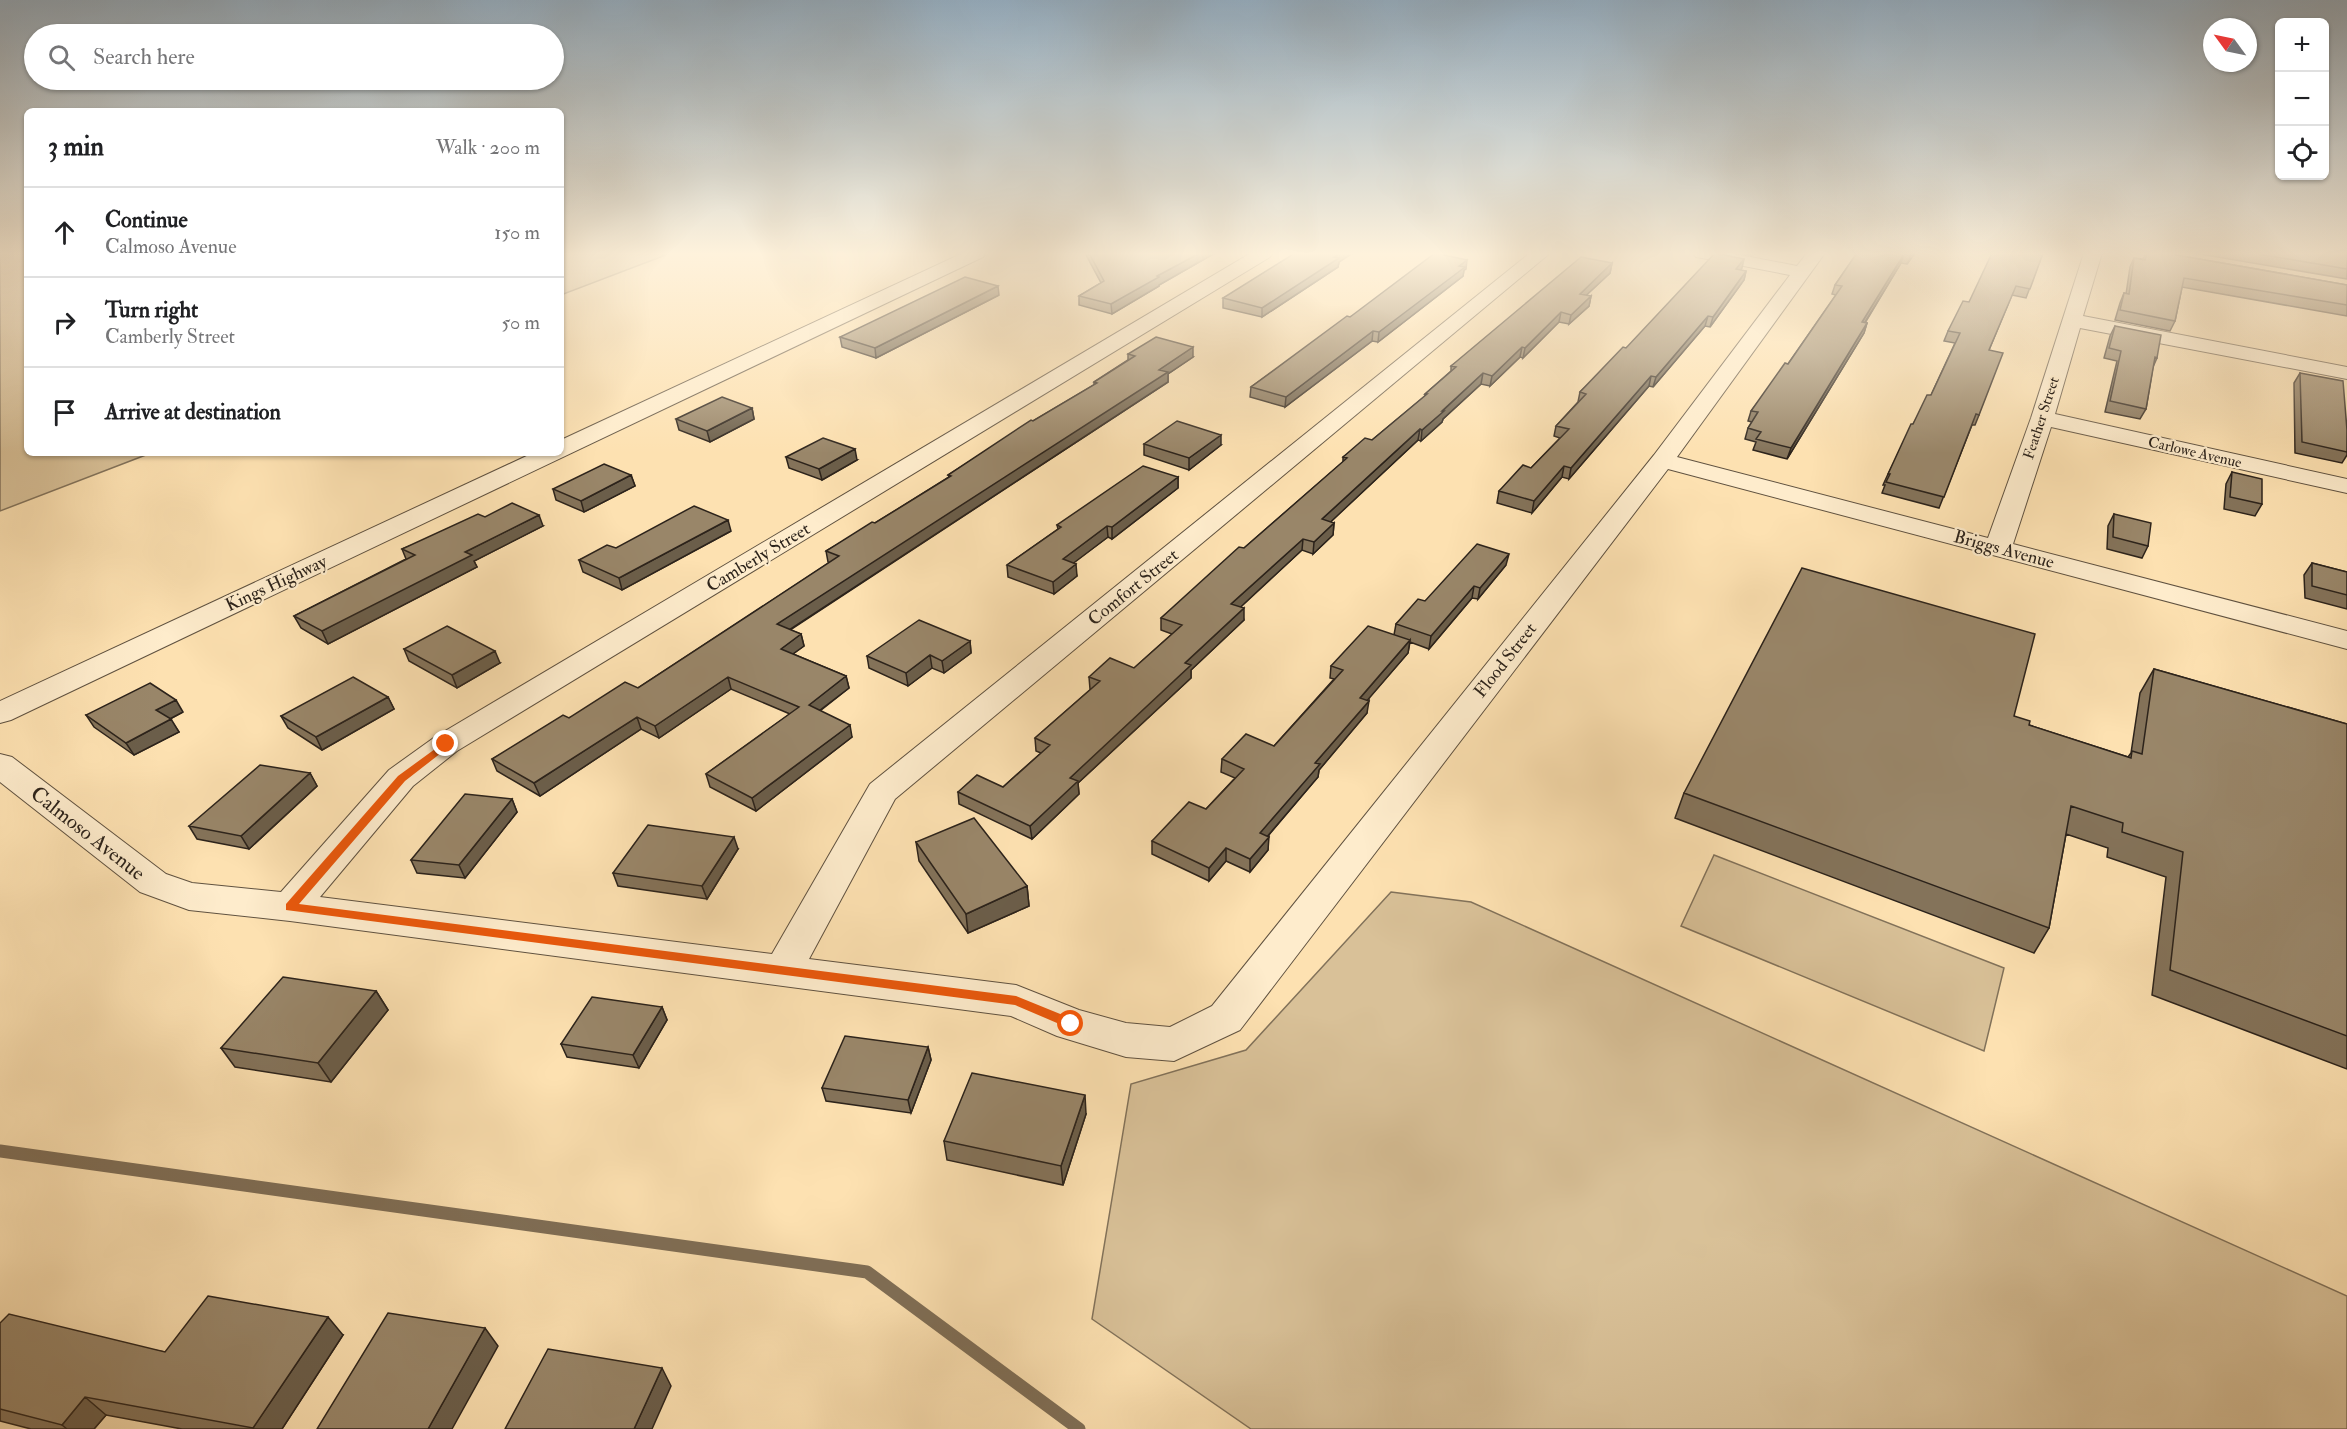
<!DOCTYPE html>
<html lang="en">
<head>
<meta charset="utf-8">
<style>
	body { margin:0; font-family:"IM FELL Double Pica",serif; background:#f2f2f2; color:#202124 }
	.controls { position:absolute; right:18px; top:18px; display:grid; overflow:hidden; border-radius:9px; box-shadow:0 2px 4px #0004 }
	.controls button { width:54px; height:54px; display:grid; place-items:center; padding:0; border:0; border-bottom:2px solid #e0e0e0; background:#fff; color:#202124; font:30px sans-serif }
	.compass { position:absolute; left:2203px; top:18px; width:54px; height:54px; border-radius:50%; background:#fff; box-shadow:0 2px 4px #0004; rotate:303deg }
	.stop { position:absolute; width:18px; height:18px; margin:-14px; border:4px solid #ea580c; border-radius:50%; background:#fff }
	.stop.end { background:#ea580c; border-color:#fff; box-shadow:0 2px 6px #0008 }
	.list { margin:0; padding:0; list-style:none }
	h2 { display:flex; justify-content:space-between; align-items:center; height:78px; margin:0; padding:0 24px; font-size:26px }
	h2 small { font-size:20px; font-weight:400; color:#757577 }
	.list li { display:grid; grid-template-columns:39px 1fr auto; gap:18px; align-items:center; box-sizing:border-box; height:90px; padding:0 24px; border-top:2px solid #e0e0e0 }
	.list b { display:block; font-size:22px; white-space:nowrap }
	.list p { margin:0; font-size:20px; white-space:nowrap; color:#757577 }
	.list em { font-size:20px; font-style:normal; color:#757577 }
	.icon { flex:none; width:33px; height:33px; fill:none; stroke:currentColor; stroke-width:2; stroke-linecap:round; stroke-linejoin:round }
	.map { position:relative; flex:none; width:2347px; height:1429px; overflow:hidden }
	.search { position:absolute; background:#fff; box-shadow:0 2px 4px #0004; left:24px; top:24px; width:540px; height:66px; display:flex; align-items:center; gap:15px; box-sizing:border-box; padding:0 21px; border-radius:33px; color:#757577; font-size:22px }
	.panel { position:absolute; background:#fff; box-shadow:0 2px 4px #0004; left:24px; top:108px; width:540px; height:348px; border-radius:9px }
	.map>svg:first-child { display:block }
	.green { fill:#d9c198; stroke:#82725a; stroke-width:1.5 }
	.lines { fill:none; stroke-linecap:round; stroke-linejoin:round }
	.stream { stroke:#7f6e56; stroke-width:13 }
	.minor-casing { stroke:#605240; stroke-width:2 }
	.minor { fill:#feeccc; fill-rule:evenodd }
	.wall { fill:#84735a; stroke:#2c231b; stroke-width:1.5 }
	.shaded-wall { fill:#6b5e4a; stroke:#2c231b; stroke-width:1.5 }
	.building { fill:#998669; stroke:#2c231b; stroke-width:1.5 }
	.route { fill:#ea580c }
	.labels { text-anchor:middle; stroke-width:4.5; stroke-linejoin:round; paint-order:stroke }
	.far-street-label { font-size:15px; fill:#2c231b; stroke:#feeccc }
	.street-label { font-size:18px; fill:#2c231b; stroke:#feeccc }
	.near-street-label { font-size:21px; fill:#2c231b; stroke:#feeccc }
</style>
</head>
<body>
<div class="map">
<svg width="2347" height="1429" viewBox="0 0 2347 1429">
	<rect width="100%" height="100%" fill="#fde1b1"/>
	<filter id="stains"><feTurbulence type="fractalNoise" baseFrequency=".00333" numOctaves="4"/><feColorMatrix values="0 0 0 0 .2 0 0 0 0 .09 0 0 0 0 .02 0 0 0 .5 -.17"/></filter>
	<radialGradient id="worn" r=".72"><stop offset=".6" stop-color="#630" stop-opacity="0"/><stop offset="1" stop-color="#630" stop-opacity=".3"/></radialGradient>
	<path class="green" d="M0 253H27V453H151L0 511Z
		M561 253H671L561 295Z
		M1714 855 2004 968 1984 1051 1681 926Z
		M1391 892 1471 902 2347 1296V1429H1251L1092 1319 1131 1084 1246 1050Z"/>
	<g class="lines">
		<path class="stream" d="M0 1151 867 1272 1079 1429"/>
		<defs>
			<path id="minor" d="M963 253H986L983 257 11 720 0 723V701L533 453H561V440Z
				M1251 253H1273L1270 257 457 751 413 786 320 897 772 954 870 784 1530 253H1550L895 799 809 959 1016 985 1079 1010 1126 1023 1170 1027 1212 1006 1654 455 1790 275 1702 258 1696 257 1693 253H1730L1797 266 1807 253H1825L1677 457 1988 538 2031 418 2084 253H2102L2083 316 2347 367V379L2080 328 2055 414 2347 479V493L2051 427 2013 544 2347 631V649L1668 469 1240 1030 1174 1061 1126 1057 1057 1036 1011 1016 290 921 189 910 140 892 0 782V754L12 757 166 874 192 883 281 892 389 770 435 737Z"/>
		</defs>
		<use href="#minor" class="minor-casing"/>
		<use href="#minor" class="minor"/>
	</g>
	<path class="wall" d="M1085 253H1215L1159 285V286L1112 314 1079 305V296L1101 283Z
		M1738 253H1755L1753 255Z
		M1857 253H1915L1907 264 1901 263 1865 323H1867L1864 333 1787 459 1753 450 1756 442 1745 439 1748 428 1752 422 1748 421 1751 411 1788 364 1836 295 1832 294 1835 285Z
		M2043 253 2026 298 2012 295 1989 350 1979 415 1975 425H1972L1939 508 1882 493 1885 485H1883L1888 474 1913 424 1931 395 1955 343 1944 341 1948 331 1969 302Z
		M2146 253H2165L2347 285V316L2182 287 2175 321 2170 331 2115 320 2120 303 2124 293 2126 294 2130 267 2134 258 2143 259Z
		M2194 253H2347V279Z
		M1339 262 1338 267 1262 317 1223 308V298Z
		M1612 263 1610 273 1586 295 1591 296 1589 306 1569 324 1559 322 1523 358 1520 357 1490 386 1481 384 1443 419 1442 422 1421 441 1418 440 1330 522 1334 523 1333 535 1313 554 1302 550 1240 607 1244 620 1191 670V678L1078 783 1079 794 1032 839 959 804 958 792 1003 787 1041 753 1036 751 1035 738 1091 689H1090L1089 677 1134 668 1172 634 1161 630V618L1244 548 1343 462V457L1372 440 1425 396V394L1451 371V366Z
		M1742 268 1740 270 1746 271 1744 280 1710 327 1705 326 1653 387 1649 386 1569 479 1562 477 1532 513 1497 503 1499 491 1531 468 1560 438 1554 436 1556 426 1578 402 1580 392 1626 348Z
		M1466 269 1464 270 1463 276 1378 342 1372 341 1285 407 1250 397 1251 387 1350 317Z
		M999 295 876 358 842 347 840 337Z
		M2115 326 2157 358 2153 367 2146 409 2140 419 2105 412 2117 361 2104 358 2110 336Z
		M1128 354 1193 357 1168 374V382L790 630 801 634 804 646 793 654 846 676 849 688 820 711 852 737 756 811 710 787 706 774 790 714 731 689 659 738 641 729 540 796 497 771 492 759 569 718 638 688 829 563 828 562 826 551 875 523 949 477 948 475 1033 421 1094 385V382L1128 360Z
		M2300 373 2347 430V455L2342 463 2295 453 2294 383Z
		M752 408 754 419 710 442 679 430 676 419Z
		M1144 444 1221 445 1189 470 1144 455Z
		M786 457 857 460 822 480 789 468Z
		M2232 472 2262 504 2255 516 2224 509 2226 484Z
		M631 475 635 486 584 512 556 500 553 489Z
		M1178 477V488L1112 539 1108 537 1073 563 1077 576 1054 594 1008 577 1007 565 1058 529 1057 525Z
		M2114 514 2148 546 2142 558 2107 549 2108 526Z
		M485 517 543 526 474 561 477 567 328 644 301 628 294 616 406 559 402 549Z
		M731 531 622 590 583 572 579 560 616 548Z
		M2312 563 2347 572V609L2305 598 2304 575Z
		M1506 565 1478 599 1472 598 1429 649 1410 642 1408 653 1367 700V713L1319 770 1318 777 1268 836V850L1250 872 1226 861 1209 881 1152 854V841L1206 809 1235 778 1221 772 1222 759 1274 746 1334 679 1330 678 1331 666 1394 635 1396 624 1425 601Z
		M970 641 971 653 944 673 932 668 908 686 869 668 867 656Z
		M404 649 500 663 457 688 409 661Z
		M2154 669 2347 724V1069L2152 995 2166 877 2107 857 2108 848 2066 834 2049 928 2034 953 1675 818 1684 793 2014 716 2029 725 2128 757 2131 753 2140 693Z
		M388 697 394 709 322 750 288 728 281 716Z
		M183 712 170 719 179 732 134 755 94 727 86 715Z
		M310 773 317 786 249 849 197 839 189 826Z
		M512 799 517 812 465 878 417 873 411 860Z
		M916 842 1027 886 1029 906 968 933 919 861Z
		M738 849 707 899 618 886 613 873Z
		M376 991 388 1010 331 1082 235 1067 221 1048Z
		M662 1007 667 1020 639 1068 567 1057 561 1044Z
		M928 1047 931 1060 911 1113 826 1101 822 1088Z
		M1086 1114 1063 1185 947 1160 944 1141Z
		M0 1323 165 1352 343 1335 282 1429H182L106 1415 94 1429H31L0 1421Z"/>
	<path class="shaded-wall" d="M1200 253H1215L1159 285V286L1112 314 1111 304 1157 276Z
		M1340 253H1353L1339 262 1338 267 1262 317V308Z
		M1912 253H1915L1907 264 1911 255Z
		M1904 254 1901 263 1859 332 1862 322Z
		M1744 259 1742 268 1733 278 1736 269Z
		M1467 260 1466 269 1464 270 1463 276 1378 342 1379 332Z
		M1612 263 1610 273 1578 303 1580 294Z
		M1746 271 1744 280 1710 327 1713 317Z
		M998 286 999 295 876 358 875 348Z
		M1591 296 1589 306 1569 324 1571 315Z
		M1561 312 1559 322 1523 358 1525 348Z
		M1708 316 1705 326 1653 387 1656 377Z
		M1867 323 1864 333 1787 459 1791 448Z
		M1373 331 1372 341 1285 407 1286 397Z
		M1193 347V357L1168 374V382L780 636 777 624Z
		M1522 347 1520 357 1490 386 1492 376Z
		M1483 373 1481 384 1443 419 1442 422 1421 441 1422 430Z
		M1651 376 1649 386 1569 479 1571 468Z
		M752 408 754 419 710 442 707 431Z
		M1420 429 1418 440 1321 531 1322 519Z
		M1221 435V445L1189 470V458Z
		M855 449 857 460 822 480 819 469Z
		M1564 466 1562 477 1532 513 1534 501Z
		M631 475 635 486 584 512 581 501Z
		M1178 477V488L1112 539V527Z
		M539 515 543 526 474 561 477 567 328 644 322 631 465 552Z
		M728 520 731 531 622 590 619 578Z
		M1334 523 1333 535 1313 554 1314 542Z
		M1107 526 1108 537 1063 571V559Z
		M1303 539 1302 550 1231 616V604Z
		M1509 554 1506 565 1478 599 1480 588Z
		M1076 564 1077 576 1054 594 1053 582Z
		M1474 586 1472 598 1429 649 1431 636Z
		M1244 608V620L1191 670V678L1078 783 1079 794 1032 839 1030 826 1070 778 1185 663Z
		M801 634 804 646 783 661 781 649Z
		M1410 640 1408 653 1359 710 1360 698Z
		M970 641 971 653 944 673 942 661Z
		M495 651 500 663 457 688 452 675Z
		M930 655 932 668 908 686 906 673Z
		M846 676 849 688 811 717 809 705Z
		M728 677 731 689 659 738 655 726Z
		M388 697 394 709 322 750 316 737Z
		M176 700 183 712 164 722 156 710Z
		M1369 701 1367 713 1319 770 1318 777 1259 846 1260 833 1315 763Z
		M637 717 641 729 540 796 534 783Z
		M171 719 179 732 134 755 126 743Z
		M850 725 852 737 756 811 752 798Z
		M310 773 317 786 249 849 241 836Z
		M512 799 517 812 465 878 459 865Z
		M734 837 738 849 707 899 702 886Z
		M1269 837 1268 850 1250 872V859Z
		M1226 848V861L1209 881V868Z
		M1027 886 1029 906 968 933 966 914Z
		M376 991 388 1010 331 1082 318 1063Z
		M662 1007 667 1020 639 1068 633 1055Z
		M928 1047 931 1060 911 1113 908 1100Z
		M1085 1095 1086 1114 1063 1185 1061 1166Z
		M328 1317 343 1335 282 1429H254L253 1428Z
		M485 1328 498 1346 452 1429H428Z
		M662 1368 671 1386 652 1429H634Z
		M85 1397 106 1415 94 1429H67L62 1425Z"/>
	<path class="building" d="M1089 253H1200L1157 276 1159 277 1111 304 1079 296 1104 281Z
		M1295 253H1340L1334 257 1339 258 1262 308 1223 298Z
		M1435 253 1467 260 1459 266 1465 267 1379 332 1373 331 1286 397 1251 387 1347 316 1350 317Z
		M1715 253 1744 259 1736 269 1746 271 1713 317 1708 316 1656 377 1651 376 1571 468 1564 466 1534 501 1499 491 1523 465 1531 468 1569 429 1556 426 1586 394 1580 392 1623 347 1626 348Z
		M1857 253H1912L1911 255 1904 254 1862 322 1867 323 1791 448 1756 439 1761 432 1748 428 1758 412 1751 411 1785 363 1788 364 1842 286 1835 285Z
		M1992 253H2043L2030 289 2016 286 1989 350 2003 353 1979 415 1976 414 1944 497 1886 482 1890 474H1888L1911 424H1913L1927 395H1931L1960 333 1948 331 1963 301 1969 302Z
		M2147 253H2165L2347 285V305L2184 278 2175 321 2120 310 2124 293 2129 294 2134 258 2145 260Z
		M2253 253H2347V269Z
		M1581 257 1612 263 1580 294 1591 296 1571 315 1561 312 1525 348 1522 347 1492 376 1483 373 1442 411H1444L1422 430 1420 429 1322 519 1334 523 1314 542 1303 539 1231 604 1244 608 1185 663 1191 665 1070 778 1078 781 1030 826 958 792 977 775 1003 787 1050 745 1035 738 1100 681 1089 677 1110 658 1134 668 1182 625 1161 618 1239 547 1244 548 1347 458 1343 457 1365 438 1372 440 1427 394H1425L1456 367 1451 366Z
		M965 277 998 286 875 348 840 337Z
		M2115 326 2161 335 2157 358 2155 357 2146 409 2110 401 2121 351 2109 348Z
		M1156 337 1193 347 1159 370 1168 372 777 624 801 634 781 649 846 676 809 705 850 725 752 798 706 774 799 707 728 677 655 726 637 717 534 783 492 759 563 715 569 718 625 682 638 688 839 556 826 551 872 522 875 523 951 476 948 475 1031 420 1033 421 1097 383 1094 382 1135 356 1128 354Z
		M2300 373 2343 381 2347 430V452L2302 442Z
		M722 397 752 408 707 431 676 419Z
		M1177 421 1221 435 1189 458 1144 444Z
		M823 438 855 449 819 469 786 457Z
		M604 464 631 475 581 501 553 489Z
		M1143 466 1178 477 1112 527 1107 526 1063 559 1076 564 1053 582 1007 565 1061 527 1057 525Z
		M2232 472 2262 479V504L2230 497Z
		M512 503 539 515 465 552 472 555 322 631 294 616 415 555 402 549 478 514 485 517Z
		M694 506 728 520 619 578 579 560 607 545 616 548Z
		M2114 514 2151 523 2148 546 2113 537Z
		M1477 544 1509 554 1480 588 1474 586 1431 636 1396 624 1418 599 1425 601Z
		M2312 563 2347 572V595L2312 586Z
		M1802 568 2035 634 2014 716 2030 721 2029 725 2131 758 2132 751 2142 754 2154 669 2347 724V1036L2170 970 2183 852 2122 832 2123 823 2071 806 2049 928 1684 793Z
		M919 620 970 641 942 661 930 655 906 673 867 656Z
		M447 626 495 651 452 675 404 649Z
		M1368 626 1410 640 1360 698 1369 701 1315 763 1320 764 1260 833 1269 837 1250 859 1226 848 1209 868 1152 841 1189 802 1206 809 1244 769 1222 759 1246 734 1274 746 1343 670 1331 666Z
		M353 677 388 697 316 737 281 716Z
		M150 683 176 700 156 710 171 719 126 743 86 715Z
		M260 765 310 773 241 836 189 826Z
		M465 794 512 799 459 865 411 860Z
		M974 818 1027 886 966 914 916 842Z
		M648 825 734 837 702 886 613 873Z
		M283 977 376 991 318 1063 221 1048Z
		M592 997 662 1007 633 1055 561 1044Z
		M845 1036 928 1047 908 1100 822 1088Z
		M972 1073 1085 1095 1061 1166 944 1141Z
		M208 1296 328 1317 253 1428 85 1397 62 1425 0 1409V1323L9 1314 165 1352Z
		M388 1313 485 1328 428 1429H317Z
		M548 1349 662 1368 634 1429H505Z"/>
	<linearGradient id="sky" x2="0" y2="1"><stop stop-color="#94acbe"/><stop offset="0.56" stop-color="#fef2dc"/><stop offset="1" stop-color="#fef2dc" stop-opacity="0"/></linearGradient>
	<rect width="2347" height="453" fill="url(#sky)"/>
	<path class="route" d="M446 741 450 742V746L405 781 299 904 1016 996 1075 1020 1077 1024 1071 1029 1015 1005 286 910V904L398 776Z"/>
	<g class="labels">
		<g class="far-street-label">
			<text transform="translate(2041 418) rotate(-72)" y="5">Feather Street</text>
			<text transform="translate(2195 452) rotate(13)" y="5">Carlowe Avenue</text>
		</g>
		<g class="street-label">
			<text transform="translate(2004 549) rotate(15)" y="6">Briggs Avenue</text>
			<text transform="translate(758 557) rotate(-31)" y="6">Camberly Street</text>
			<text transform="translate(276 583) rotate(-25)" y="6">Kings Highway</text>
			<text transform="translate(1133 587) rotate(-39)" y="6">Comfort Street</text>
			<text transform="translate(1505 660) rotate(-52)" y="6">Flood Street</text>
		</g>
		<g class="near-street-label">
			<text transform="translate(88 833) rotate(38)" y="7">Calmoso Avenue</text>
		</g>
	</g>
	<rect width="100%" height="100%" filter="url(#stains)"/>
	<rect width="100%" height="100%" fill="url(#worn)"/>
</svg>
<div class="controls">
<button>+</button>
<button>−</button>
<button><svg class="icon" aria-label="locate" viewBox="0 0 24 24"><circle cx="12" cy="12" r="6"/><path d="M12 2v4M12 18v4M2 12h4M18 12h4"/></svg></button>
</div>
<svg class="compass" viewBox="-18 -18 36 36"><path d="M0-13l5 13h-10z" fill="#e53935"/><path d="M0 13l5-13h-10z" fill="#757577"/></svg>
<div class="stop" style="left:1071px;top:1024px"></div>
<div class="stop end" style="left:446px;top:744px"></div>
<div class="search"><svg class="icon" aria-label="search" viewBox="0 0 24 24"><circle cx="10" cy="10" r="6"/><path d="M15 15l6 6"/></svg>Search here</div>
<section class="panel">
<h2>3 min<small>Walk · 200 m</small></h2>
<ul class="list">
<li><svg class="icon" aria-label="ahead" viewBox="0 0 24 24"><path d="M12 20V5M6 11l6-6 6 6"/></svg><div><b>Continue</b><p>Calmoso Avenue</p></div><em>150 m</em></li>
<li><svg class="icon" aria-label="right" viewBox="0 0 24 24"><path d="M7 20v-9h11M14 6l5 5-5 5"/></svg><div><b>Turn right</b><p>Camberly Street</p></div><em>50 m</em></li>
<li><svg class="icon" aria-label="arrive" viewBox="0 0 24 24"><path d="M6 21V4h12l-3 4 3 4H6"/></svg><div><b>Arrive at destination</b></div></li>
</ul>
</section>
</div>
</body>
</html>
